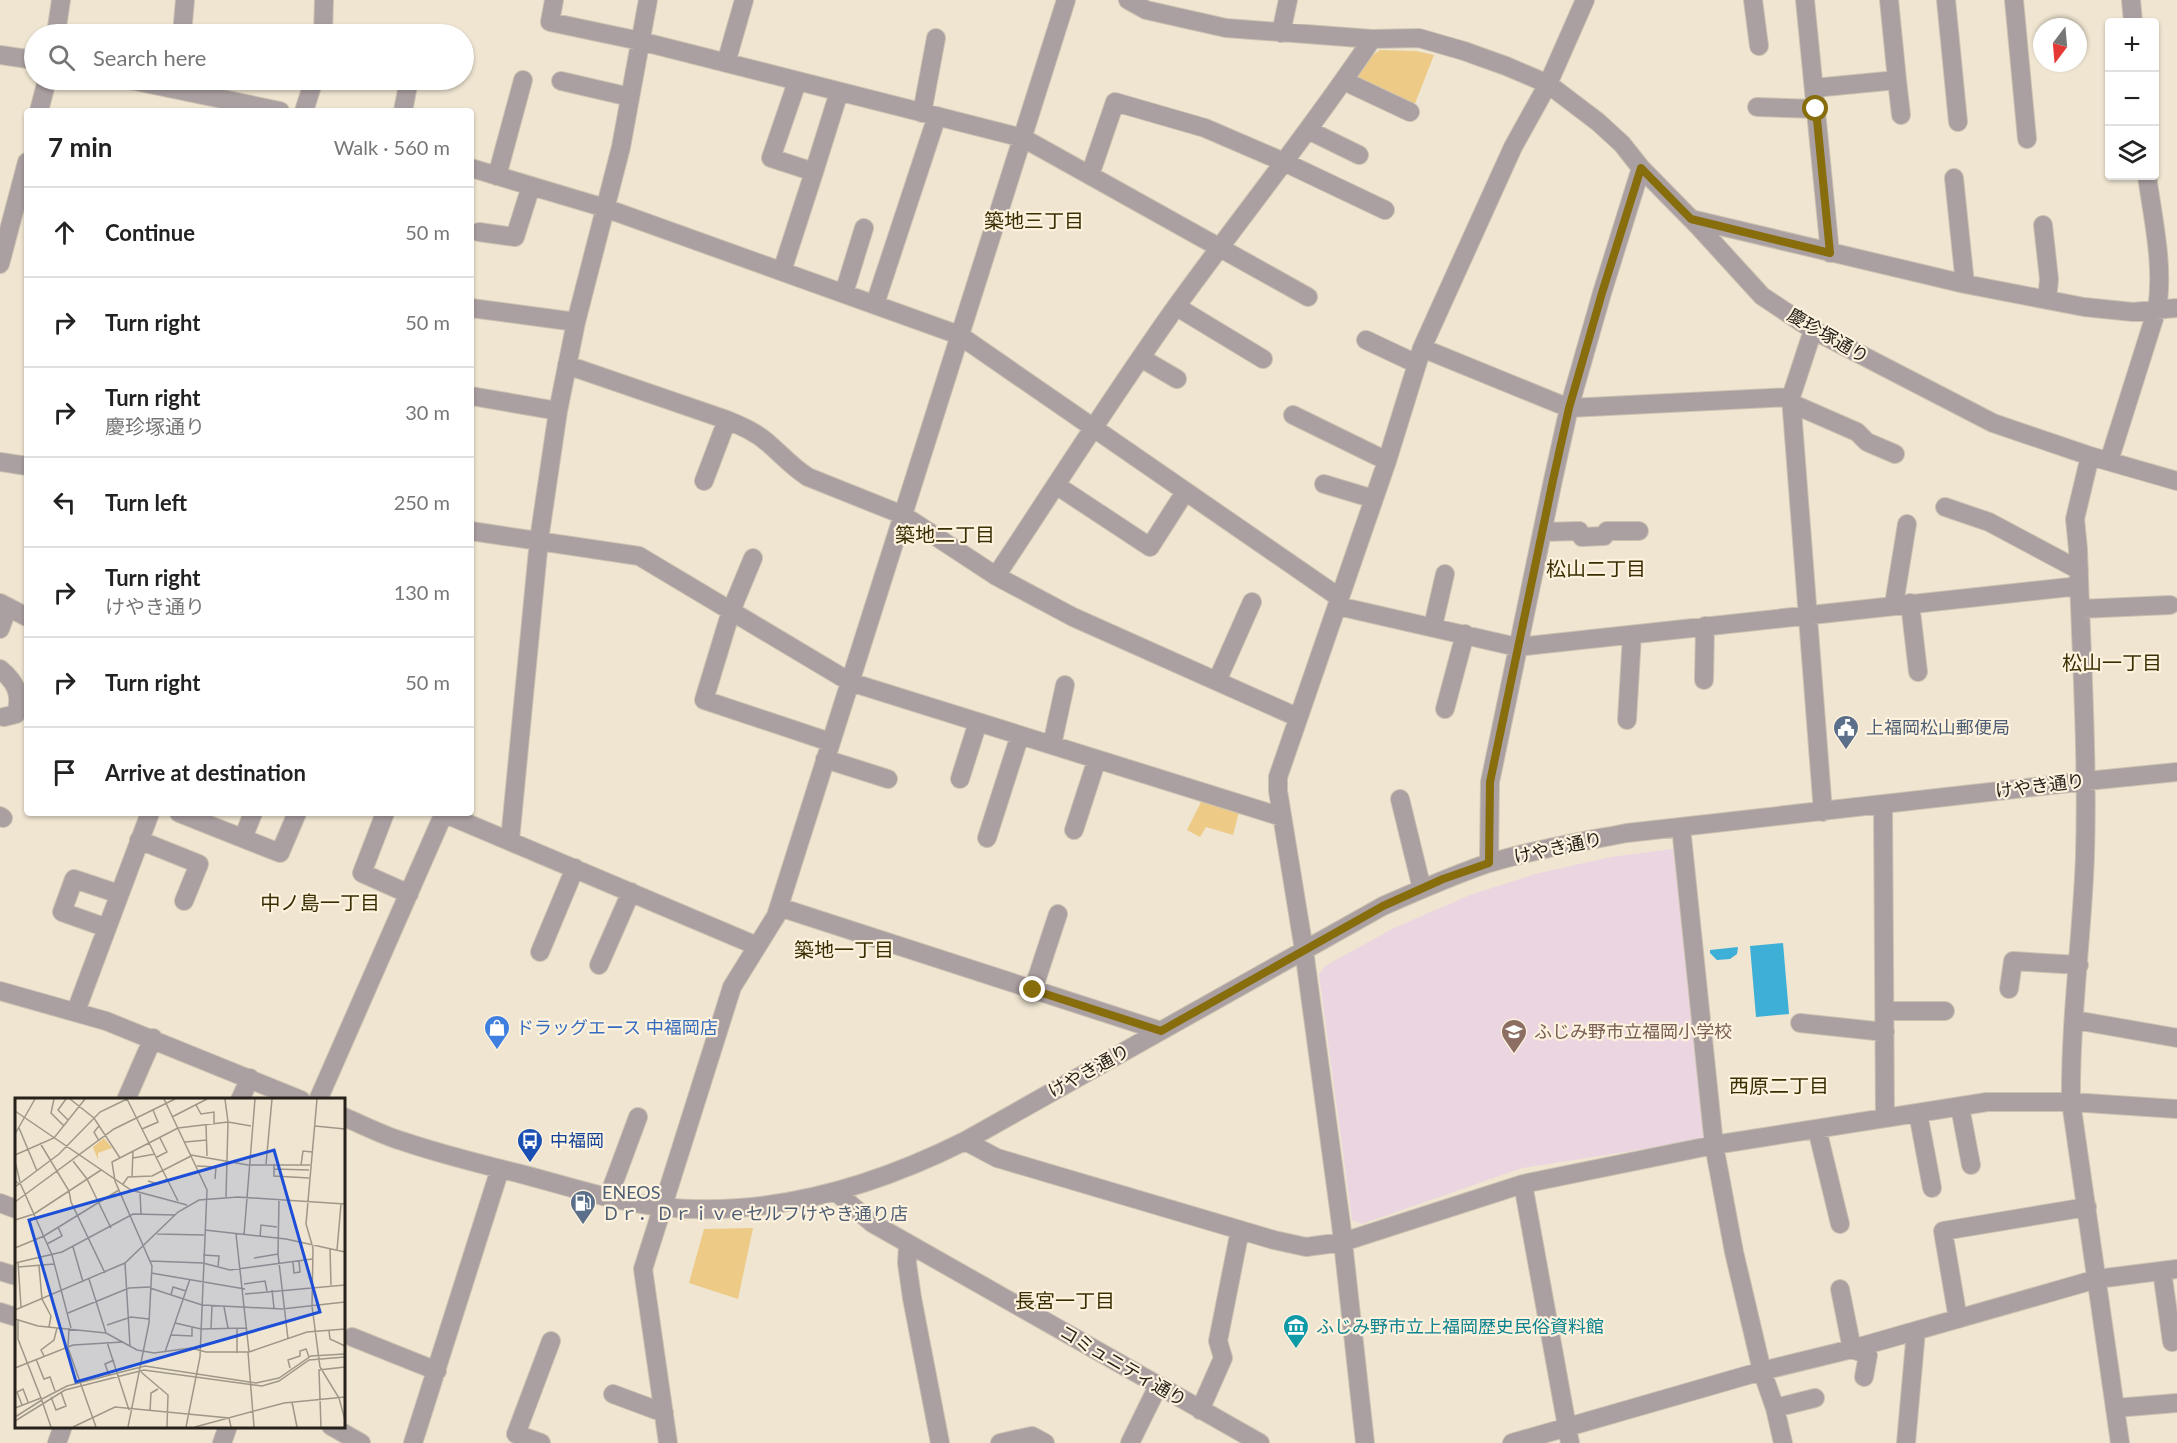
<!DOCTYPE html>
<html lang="en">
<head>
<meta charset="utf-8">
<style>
	body { margin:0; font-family:Lato,"Noto Sans JP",sans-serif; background:#f6f6f6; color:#222 }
	.controls { position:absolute; right:18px; top:18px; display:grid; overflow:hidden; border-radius:6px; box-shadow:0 2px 4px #0004 }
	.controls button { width:54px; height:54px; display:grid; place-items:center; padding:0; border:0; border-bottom:2px solid #e0e0e0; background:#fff; color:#222; font:30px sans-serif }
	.compass { position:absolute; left:2033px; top:18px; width:54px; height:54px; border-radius:50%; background:#fff; box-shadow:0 2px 4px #0004; rotate:196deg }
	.stop { position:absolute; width:18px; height:18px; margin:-14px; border:4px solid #876d0c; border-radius:50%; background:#fff }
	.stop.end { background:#876d0c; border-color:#fff; box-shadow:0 2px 6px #0008 }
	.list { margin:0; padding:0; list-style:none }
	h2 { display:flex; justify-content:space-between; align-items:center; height:78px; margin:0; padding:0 24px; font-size:26px }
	h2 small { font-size:20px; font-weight:400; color:#767676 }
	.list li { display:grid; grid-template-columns:39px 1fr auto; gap:18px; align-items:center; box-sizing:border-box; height:90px; padding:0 24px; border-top:2px solid #e0e0e0 }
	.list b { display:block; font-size:22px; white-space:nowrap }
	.list p { margin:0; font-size:20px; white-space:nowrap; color:#767676 }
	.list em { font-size:20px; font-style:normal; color:#767676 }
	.icon { flex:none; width:33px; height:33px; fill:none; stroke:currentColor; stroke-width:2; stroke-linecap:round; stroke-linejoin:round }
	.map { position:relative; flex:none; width:2177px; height:1443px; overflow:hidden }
	.search { position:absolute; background:#fff; box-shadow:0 2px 4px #0004; left:24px; top:24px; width:450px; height:66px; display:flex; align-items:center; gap:15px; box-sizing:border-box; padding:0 21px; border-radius:33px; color:#767676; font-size:22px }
	.panel { position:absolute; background:#fff; box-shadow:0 2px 4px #0004; left:24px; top:108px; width:450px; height:708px; border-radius:6px }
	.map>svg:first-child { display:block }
	.education { fill:#ebd5e1 }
	.green { fill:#eeca87 }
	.water { fill:#3eafd6 }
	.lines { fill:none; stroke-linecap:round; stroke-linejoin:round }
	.minor-casing { stroke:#cbc2b0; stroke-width:20 }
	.minor { stroke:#aa9fa1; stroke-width:18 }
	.route { stroke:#876d0c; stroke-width:8 }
	.labels { text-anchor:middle; stroke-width:4.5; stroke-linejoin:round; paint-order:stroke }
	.street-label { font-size:18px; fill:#26221b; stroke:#fdf2de }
	.service-label { font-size:18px; fill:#4e5e75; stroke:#fdf2de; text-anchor:start }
	.shop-label { font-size:18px; fill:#366cbe; stroke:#fdf2de; text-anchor:start }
	.education-label { font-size:18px; fill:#785e54; stroke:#fdf2de; text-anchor:start }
	.transit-label { font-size:18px; fill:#164399; stroke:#fdf2de; text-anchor:start }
	.culture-label { font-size:18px; fill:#0d838f; stroke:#fdf2de; text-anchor:start }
	.neighbourhood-label { font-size:20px; fill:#3a2e03; stroke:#fdf2de }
	.inset-road { fill:none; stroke:#9f9788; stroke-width:1.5 }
	.view { fill:#1d4ed8; fill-opacity:0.15; stroke:#1d4ed8; stroke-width:3 }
	.inset-edge { fill:none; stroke:#26221b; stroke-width:3 }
</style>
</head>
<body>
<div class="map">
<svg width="2177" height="1443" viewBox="0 0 2177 1443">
	<rect width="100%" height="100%" fill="#efe5d1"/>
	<path class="education" d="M1679 848 1706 1133 1702 1140 1522 1168 1362 1224 1352 1220 1319 975 1325 966 1394 928 1470 895 1535 874 1611 857Z"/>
	<path class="green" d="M1380 50 1416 51 1434 55 1414 106 1354 79 1373 55Z
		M1202 800 1239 812 1233 835 1206 827 1200 837 1187 830Z
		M753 1228 738 1299 689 1283 704 1229Z"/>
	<path class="water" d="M1783 943 1789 1014 1756 1017 1750 946Z
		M1738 947 1737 954 1730 959 1717 960 1710 953V950Z"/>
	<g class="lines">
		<defs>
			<path id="minor" d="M554 0 550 22 640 41 1023 138 1308 297
				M1128 0 1146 10 1226 28 1372 39 1419 38 1464 51 1506 66 1548 84 1598 122 1622 144 1641 168 1699 227 1762 296 1813 330 1993 423 2090 456 2177 481
				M1753 0 1759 46
				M1805 0 1830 253
				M1946 0 1958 122
				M2014 0 2027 139
				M2131 0 2133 22
				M1281 33 1288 0
				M56 34 61 0
				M182 34 185 0
				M323 34 324 0
				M0 55 34 60
				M726 63 744 0
				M130 80 280 111
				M1897 80 1901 115
				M561 81 630 97
				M1344 81 1410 112
				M1814 88 1897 80 1889 0
				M1757 107 1816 109
				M39 111 47 80
				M304 111 314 80
				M403 111 409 80
				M922 113 936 38
				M1308 130 1359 155
				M471 168 605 208 959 335 1340 598
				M814 172 839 92
				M1090 175 1115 102 1205 128 1284 162 1385 210
				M497 176 523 80
				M1954 178 1965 284
				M1691 219 1965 284 2084 307 2133 312 2177 308
				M2043 225 2049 279 2047 300
				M479 232 515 237 531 186
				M0 264 27 162
				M782 271 814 172 771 158 797 82
				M844 293 864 228
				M875 304 937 116
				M1177 307 1263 359
				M471 308 576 322
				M1813 330 1791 397 1823 812
				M1366 340 1417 364
				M1422 348 1569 408 1791 397
				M1141 358 1177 379
				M567 365 727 420C741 426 756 432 768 443 782 455 792 467 808 477L903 515 996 576 1073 617 1297 717
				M471 396 558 411
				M1793 404 1857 432 1867 442 1895 454
				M1293 415 1387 461
				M2090 456 2075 519 2078 549C2081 651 2088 754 2085 856 2082 938 2070 1020 2071 1102L2120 1443
				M2109 461 2157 309C2164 266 2153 219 2147 176
				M0 462 27 466
				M704 481 727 420
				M1324 484 1374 499
				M1056 485 1150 547 1185 492
				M1945 507 1989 522 2079 570
				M471 531 639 556 850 682 1282 817
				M1542 532 1579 531 1582 537 1604 536 1607 531H1639
				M753 558 731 611 704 700 830 742
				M996 576C1055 487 1112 397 1173 311 1239 219 1310 132 1372 39
				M0 603 27 617
				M1910 603 1918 672
				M1894 604 1907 524
				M1338 606 1517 647 2079 586
				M2080 609 2170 605
				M1433 626 1445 574
				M0 629 8 607
				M0 669C16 682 22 695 16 714L4 717
				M1704 680 1705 626
				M1217 681 1252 602
				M1445 709 1465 634
				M1627 720 1632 635
				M1052 745 1065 685
				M825 759 888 779
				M960 779 978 722
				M1400 799 1422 889
				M1883 805 1885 1118
				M179 813 280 853 297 813
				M385 813 362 873 409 894
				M443 813 757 946
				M0 816 3 818
				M1681 827 1714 1145 1734 1252 1762 1371 1775 1408 1783 1443
				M1074 830 1097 759
				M243 838 253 813
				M987 838 1020 735
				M139 840 199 864 184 901
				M510 840 539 540 558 411 576 322 621 147 648 0
				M1489 863 1490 782 1553 480 1569 408 1602 293 1641 168
				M779 907 1161 1031
				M107 928 62 912 74 879 119 894
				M540 952 575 868
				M599 965 631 892
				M2009 989 2013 961 2079 965
				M1033 990 1058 914
				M0 991 106 1021 301 1100
				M76 1011 150 813
				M1885 1011H1945
				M2075 1020 2177 1038
				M1800 1023 1885 1032
				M126 1100 153 1038
				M240 1100 250 1078
				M318 1100 444 813
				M1960 1107 1971 1165
				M1918 1113 1932 1188
				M344 1117C363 1125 382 1135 402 1141 443 1155 484 1165 525 1175 570 1187 616 1202 662 1207 768 1218 871 1188 965 1141L1383 906C1417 891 1451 876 1486 864 1532 850 1580 842 1627 833L2087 781 2177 772
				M1817 1129 1840 1224
				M965 1141 997 1158 1274 1240 1306 1247 1343 1242 1523 1184 1714 1145 1987 1102H2071L2177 1109
				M1523 1184 1570 1443
				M836 1192 872 1223 1260 1443
				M608 1198 638 1117
				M0 1203 16 1209
				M908 1244 907 1263 912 1298 940 1443
				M0 1271 16 1276
				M2162 1271 2172 1342
				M1840 1289 1852 1349 1868 1355 1864 1377
				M0 1312 16 1317
				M1958 1319 1943 1231 2087 1207
				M352 1337 437 1371
				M613 1394 664 1413
				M1775 1408 1815 1398
				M2115 1408 2177 1403
				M1200 1410 1223 1358 1218 1341 1240 1230
				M331 1426 361 1443
				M57 1443 63 1426
				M222 1443 228 1426
				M413 1443 500 1169
				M541 1443 516 1434 551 1341
				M668 1443 643 1269 732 987 776 916 1066 0
				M1000 1443 1032 1436 1045 1443
				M1130 1443 1158 1386
				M1365 1443 1341 1224 1304 950 1278 791V777L1387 461 1422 348 1513 147 1548 84 1585 0
				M1512 1443 1762 1371 1852 1349 2097 1279 2177 1269
				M1906 1443 1916 1331"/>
		</defs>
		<use href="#minor" class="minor-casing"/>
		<use href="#minor" class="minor"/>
	</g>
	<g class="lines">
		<path class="route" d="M1033 990 1161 1031 1383 906 1443 879 1489 863 1490 782 1553 480 1569 408 1602 293 1641 168 1691 219 1830 253 1816 109"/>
	</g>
	<defs>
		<symbol id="civic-pin" viewBox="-11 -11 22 30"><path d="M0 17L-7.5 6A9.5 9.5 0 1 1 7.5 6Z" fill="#5c6f8a" stroke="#fdf2de"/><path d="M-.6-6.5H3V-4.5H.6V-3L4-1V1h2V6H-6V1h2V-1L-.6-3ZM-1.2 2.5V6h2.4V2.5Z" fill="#fff"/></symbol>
		<symbol id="shop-pin" viewBox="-11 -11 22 30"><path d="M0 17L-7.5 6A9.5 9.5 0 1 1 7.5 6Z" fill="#3f7fe0" stroke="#fdf2de"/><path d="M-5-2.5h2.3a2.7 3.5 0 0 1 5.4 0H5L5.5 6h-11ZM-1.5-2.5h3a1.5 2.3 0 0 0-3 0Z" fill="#fff"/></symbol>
		<symbol id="school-pin" viewBox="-11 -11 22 30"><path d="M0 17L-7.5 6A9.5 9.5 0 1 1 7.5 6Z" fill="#8d6e63" stroke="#fdf2de"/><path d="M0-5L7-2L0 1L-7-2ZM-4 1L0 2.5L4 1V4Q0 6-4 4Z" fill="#fff"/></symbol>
		<symbol id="bus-pin" viewBox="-11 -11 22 30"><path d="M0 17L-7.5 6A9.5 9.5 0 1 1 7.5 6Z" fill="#1a4fb4" stroke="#fdf2de"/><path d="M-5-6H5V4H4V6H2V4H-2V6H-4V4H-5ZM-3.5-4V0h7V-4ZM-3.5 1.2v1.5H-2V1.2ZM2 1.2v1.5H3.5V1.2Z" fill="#fff"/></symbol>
		<symbol id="fuel-pin" viewBox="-11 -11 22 30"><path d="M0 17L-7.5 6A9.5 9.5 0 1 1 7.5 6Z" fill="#5c6f8a" stroke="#fdf2de"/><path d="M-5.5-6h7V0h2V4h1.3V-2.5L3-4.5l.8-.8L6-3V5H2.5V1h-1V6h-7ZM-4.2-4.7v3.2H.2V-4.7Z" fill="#fff"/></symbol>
		<symbol id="museum-pin" viewBox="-11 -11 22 30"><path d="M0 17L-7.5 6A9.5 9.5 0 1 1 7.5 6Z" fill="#0f9aa8" stroke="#fdf2de"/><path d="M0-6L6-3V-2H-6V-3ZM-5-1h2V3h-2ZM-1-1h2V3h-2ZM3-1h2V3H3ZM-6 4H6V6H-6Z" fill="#fff"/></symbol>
	</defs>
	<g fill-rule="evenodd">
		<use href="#civic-pin" x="1831" y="713" width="30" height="40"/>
		<use href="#shop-pin" x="482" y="1013" width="30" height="40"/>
		<use href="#school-pin" x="1499" y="1017" width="30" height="40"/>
		<use href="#bus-pin" x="515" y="1126" width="30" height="40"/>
		<use href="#fuel-pin" x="568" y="1188" width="30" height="40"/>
		<use href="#museum-pin" x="1281" y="1312" width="30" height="40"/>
	</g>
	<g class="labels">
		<g class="street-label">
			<text transform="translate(1828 336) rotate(30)" y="6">慶珍塚通り</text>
			<text transform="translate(2040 786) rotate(-7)" y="6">けやき通り</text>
			<text transform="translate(1558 848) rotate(-12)" y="6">けやき通り</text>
			<text transform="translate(1089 1071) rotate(-29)" y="6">けやき通り</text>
			<text transform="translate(1123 1366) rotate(30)" y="6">コミュニティ通り</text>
		</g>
		<g class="service-label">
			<text x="1866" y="734">上福岡松山郵便局</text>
			<text x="602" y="1199">ENEOS<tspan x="602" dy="21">Ｄｒ．Ｄｒｉｖｅセルフけやき通り店</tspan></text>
		</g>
		<g class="shop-label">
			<text x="516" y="1034">ドラッグエース 中福岡店</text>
		</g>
		<g class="education-label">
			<text x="1534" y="1038">ふじみ野市立福岡小学校</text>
		</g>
		<g class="transit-label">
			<text x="550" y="1147">中福岡</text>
		</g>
		<g class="culture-label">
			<text x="1316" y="1333">ふじみ野市立上福岡歴史民俗資料館</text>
		</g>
		<g class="neighbourhood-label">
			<text x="1034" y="228">築地三丁目</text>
			<text x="945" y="542">築地二丁目</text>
			<text x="1596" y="576">松山二丁目</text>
			<text x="2112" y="670">松山一丁目</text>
			<text x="320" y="910">中ノ島一丁目</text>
			<text x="844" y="957">築地一丁目</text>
			<text x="1779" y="1093">西原二丁目</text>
			<text x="1065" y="1308">長宮一丁目</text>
		</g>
	</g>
	<g transform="translate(15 1098)">
		<rect width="330" height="330" fill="#efe5d1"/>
		<path d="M89 40 97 50 83 55V62L78 49Z" fill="#eeca87"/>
		<path class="inset-road" d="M39 1 36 15 49 28M51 1 43 12 53 22M55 1 79 20 105 60M112 1 163 103M149 1 192 92 185 259 171 329M210 1 213 24 211 99M302 1 291 126 298 150 297 208 305 269 324 300 330 322M181 7 186 16 199 14V26M0 13 116 92 172 107M157 19 192 1M191 27 192 58M84 28 79 34 84 43M300 28 330 31M4 30 22 73M163 30 213 24 236 28M127 31 143 24 138 12M0 36 20 1M170 44 192 42M25 45 54 93 56 104 90 175M0 57 39 40 70 1M176 57 233 67H295M142 59 152 54 145 40M118 60 140 56M0 63 5 84M58 63 72 81 96 130M251 66 257 1M259 66V78L294 80M286 67 288 53 297 54M182 68 201 69 200 81M259 71 294 72M117 79 118 53M0 83 6 87 37 157 56 230M133 83 143 86 153 81M108 86 113 79 137 78 176 58M0 89 44 56 85 14 112 1M125 94 126 116M264 103 263 156 273 241M0 104 99 31 160 1M0 122 19 116 86 72M190 132 271 141 330 154M142 136 189 137M221 136 234 254M229 137 240 1M245 139 246 127 262 129M32 146 47 138 43 129M58 149 68 184M0 150 29 138 104 92M315 151 316 187M322 152 326 106M188 157 204 158 203 169M239 160 263 156M135 163 188 165 215 172 297 161M3 164 6 209M278 164 279 175 285 174 284 163M0 165 47 154 118 116 160 117M110 165 115 248M24 168 27 201 36 218 34 229M3 169 39 166M136 175 230 191M74 181 91 235M229 186 250 183 252 193M135 190 187 207 267 211 330 204M257 192 259 210M230 196 330 187M156 197 158 189 171 193M209 209 213 230M0 212 110 165 163 114 184 102 223 99 330 106M53 215 114 190 135 189M0 221 23 228 91 235 122 252 139 255 176 250 191 254H234L292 234 330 231M3 222V241L26 300M160 225 186 231 232 230M92 227 116 219 134 221M54 230 53 250 81 329M222 230V255M196 231 197 208M314 233 315 241 330 248M156 237 177 238V229M92 244 114 312M150 254 175 181M233 254 239 329M29 258 26 252 39 242 42 230M21 261 29 281 35 279 40 293M0 270 58 247 108 244M275 270 273 262 285 258V253L291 251 294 259M126 274 153 297 152 329M94 277 90 266 99 262M36 299 41 312 51 308 46 294M27 301 52 288 130 268 241 285 264 280 296 258 330 256M277 304 282 329M7 307 2 294 8 291 13 304M0 310 26 300 36 329M135 313 136 295 143 291M0 319 27 302M0 323 50 292 129 272 247 288 264 283 294 262 330 259M58 329 100 309 214 320 216 329M113 329 134 225 137 168 100 83 97 64 163 30M180 329 269 305 330 299M306 329 304 272 330 269"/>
		<path class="view" d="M259 52 305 214 61 284 14 122Z"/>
		<rect width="330" height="330" class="inset-edge"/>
	</g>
</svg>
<div class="controls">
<button>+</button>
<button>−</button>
<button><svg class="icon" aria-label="layers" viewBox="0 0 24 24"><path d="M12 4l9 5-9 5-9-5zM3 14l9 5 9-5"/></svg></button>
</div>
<svg class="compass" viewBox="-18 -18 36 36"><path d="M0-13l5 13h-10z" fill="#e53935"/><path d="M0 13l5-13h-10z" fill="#767676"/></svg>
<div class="stop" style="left:1816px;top:109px"></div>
<div class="stop end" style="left:1033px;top:990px"></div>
<div class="search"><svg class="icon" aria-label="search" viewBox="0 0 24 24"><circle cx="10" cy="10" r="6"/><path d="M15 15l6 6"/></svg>Search here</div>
<section class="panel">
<h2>7 min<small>Walk · 560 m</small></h2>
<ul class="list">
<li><svg class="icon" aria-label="ahead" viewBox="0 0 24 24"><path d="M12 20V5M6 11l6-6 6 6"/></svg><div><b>Continue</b></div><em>50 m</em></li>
<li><svg class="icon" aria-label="right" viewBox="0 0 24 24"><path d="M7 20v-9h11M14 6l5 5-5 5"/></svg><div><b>Turn right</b></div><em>50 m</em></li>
<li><svg class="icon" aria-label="right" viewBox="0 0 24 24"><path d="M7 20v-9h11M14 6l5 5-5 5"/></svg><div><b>Turn right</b><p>慶珍塚通り</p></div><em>30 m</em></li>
<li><svg class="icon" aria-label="left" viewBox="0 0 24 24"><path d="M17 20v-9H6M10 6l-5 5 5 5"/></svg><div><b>Turn left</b></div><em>250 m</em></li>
<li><svg class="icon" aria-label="right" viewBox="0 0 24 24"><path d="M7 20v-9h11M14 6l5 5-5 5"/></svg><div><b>Turn right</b><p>けやき通り</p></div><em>130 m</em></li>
<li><svg class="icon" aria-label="right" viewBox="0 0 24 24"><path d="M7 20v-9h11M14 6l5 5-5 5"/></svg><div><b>Turn right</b></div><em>50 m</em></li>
<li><svg class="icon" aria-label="arrive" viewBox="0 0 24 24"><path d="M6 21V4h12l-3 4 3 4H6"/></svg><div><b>Arrive at destination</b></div></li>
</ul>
</section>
</div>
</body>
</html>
